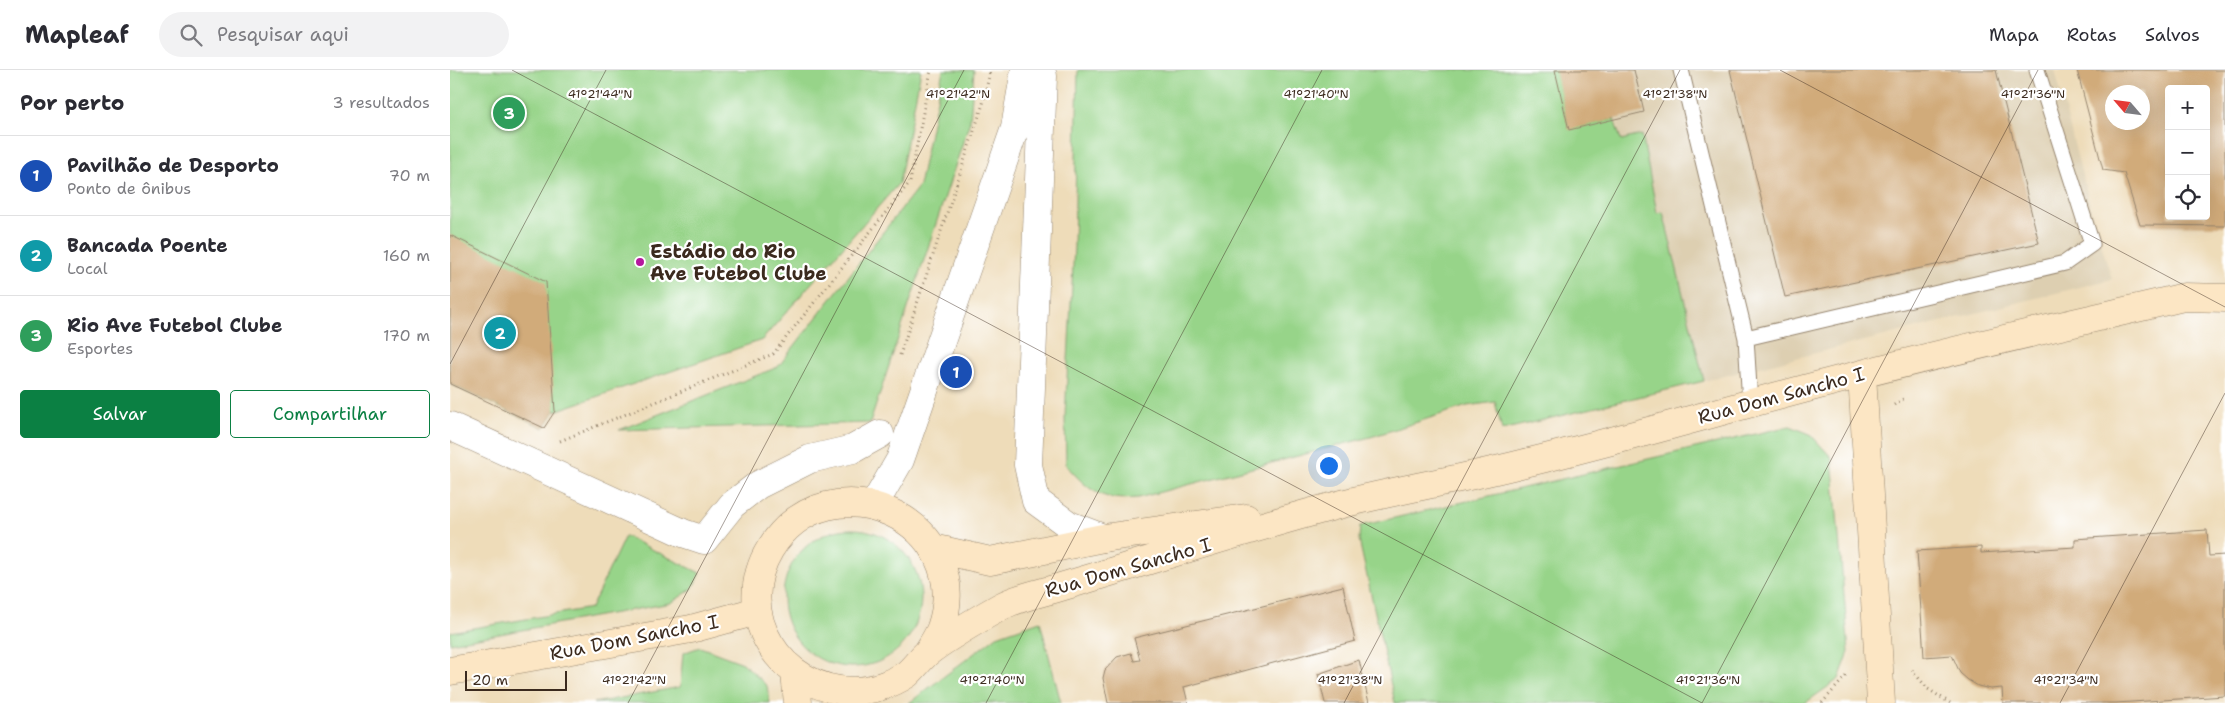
<!DOCTYPE html>
<html lang="pt">
<head>
<meta charset="utf-8">
<style>
	body { margin:0; font-family:"Shantell Sans",sans-serif; background:#f2f2f3; color:#2b2b33 }
	.controls { position:absolute; right:15px; top:15px; display:grid; overflow:hidden; border-radius:5px; box-shadow:0 5px 20px #0002 }
	.controls button { width:45px; height:45px; display:grid; place-items:center; padding:0; border:0; border-bottom:1px solid #e1e1e2; background:#fff; color:#2b2b33; font:25px sans-serif }
	.compass { position:absolute; left:1655px; top:15px; width:45px; height:45px; border-radius:50%; background:#fff; box-shadow:0 5px 20px #0002; rotate:298deg }
	.scale { position:absolute; left:15px; bottom:12px; width:102px; box-sizing:border-box; padding-left:5px; border:2px solid #3b2a1e; border-top:0; font-size:14px; line-height:18px; white-space:nowrap; color:#3b2a1e; -webkit-text-stroke:4px #fff; paint-order:stroke }
	.you { position:absolute; left:878px; top:395px; width:18px; height:18px; margin:-12px; border:4px solid #fff; border-radius:50%; background:#1a73e8; box-shadow:0 0 0 8px #1a73e833 }
	.badge { display:grid; place-items:center; width:32px; height:32px; border-radius:50%; background:#0b8043; color:#fff; font-size:16px; font-weight:700 }
	.pin { position:absolute; translate:-50% -50%; border:2px solid #fff; box-shadow:0 1px 5px #0006 }
	.list { margin:0; padding:0; list-style:none }
	h2 { display:flex; justify-content:space-between; align-items:center; height:65px; margin:0; padding:0 20px; font-size:21px }
	h2 small { font-size:16px; font-weight:400; color:#7c7c81 }
	.list li { display:grid; grid-template-columns:32px 1fr auto; gap:15px; align-items:center; box-sizing:border-box; height:80px; padding:0 20px; border-top:1px solid #e1e1e2 }
	.list b { display:block; font-size:19px; white-space:nowrap }
	.list p { margin:0; font-size:16px; white-space:nowrap; color:#7c7c81 }
	.list em { font-size:16px; font-style:normal; color:#7c7c81 }
	.actions { display:flex; gap:10px; padding:15px 20px }
	.actions a { flex:1; padding:11px 0; border:1px solid #0b8043; border-radius:5px; text-align:center; font-size:18px; color:#0b8043 }
	.actions .main { background:#0b8043; color:#fff }
	.icon { flex:none; width:28px; height:28px; fill:none; stroke:currentColor; stroke-width:2; stroke-linecap:round; stroke-linejoin:round }
	.map { position:relative; flex:none; width:1775px; height:633px; overflow:hidden }
	header { display:flex; align-items:center; gap:30px; box-sizing:border-box; height:70px; padding:0 25px; background:#fff; border-bottom:1px solid #e1e1e2 }
	header strong { font-size:24px }
	nav { display:flex; gap:28px; margin-inline-start:auto; font-size:18px }
	.search { width:350px; height:45px; background:#f2f2f3; display:flex; align-items:center; gap:12px; box-sizing:border-box; padding:0 18px; border-radius:28px; color:#7c7c81; font-size:19px }
	main { display:flex }
	aside { flex:1; background:#fff }
	.map>svg:first-child { display:block }
	.built { fill:#ddcfb1 }
	.green { fill:#97d489; stroke:#697f54 }
	.building { fill:#d1ab7a; fill-rule:evenodd }
	.lines { fill:none; stroke-linecap:round; stroke-linejoin:round }
	.lane-casing { stroke:#94836c; stroke-width:17 }
	.street-casing { stroke:#94836c; stroke-width:29 }
	.secondary-casing { stroke:#94836c; stroke-width:29 }
	.path { stroke:#94836c; stroke-width:3; stroke-dasharray:1 4; stroke-linecap:butt }
	.lane { stroke:#fff; stroke-width:15 }
	.street { stroke:#fff; stroke-width:28 }
	.secondary { stroke:#fce6c4; stroke-width:28 }
	.ticks { fill:none; stroke:#3b2a1e; stroke-width:1; stroke-opacity:0.45 }
	.poi-dot { fill:#b5179e; stroke:#fff; stroke-width:2 }
	.labels { text-anchor:middle; stroke-width:4.5; stroke-linejoin:round; paint-order:stroke }
	.poi-label { font-size:19px; font-weight:bold; fill:#3b2a1e; stroke:#fff; text-anchor:start }
	.street-label { font-size:19px; fill:#3b2a1e; stroke:#fff }
	.ticks-label { font-size:12px; text-anchor:middle; fill:#3b2a1e; stroke:#fff; stroke-width:4.5; stroke-linejoin:round; paint-order:stroke }
</style>
</head>
<body>
<header>
<strong>Mapleaf</strong>
<div class="search"><svg class="icon" aria-label="search" viewBox="0 0 24 24"><circle cx="10" cy="10" r="6"/><path d="M15 15l6 6"/></svg>Pesquisar aqui</div>
<nav><a>Mapa</a><a>Rotas</a><a>Salvos</a></nav>
</header>
<main>
<aside>
<h2>Por perto<small>3 resultados</small></h2>
<ul class="list">
<li><span class="badge" style="background:#1a4fb4">1</span><div><b>Pavilhão de Desporto</b><p>Ponto de ônibus</p></div><em>70 m</em></li>
<li><span class="badge" style="background:#0f9aa8">2</span><div><b>Bancada Poente</b><p>Local</p></div><em>160 m</em></li>
<li><span class="badge" style="background:#2e9e5b">3</span><div><b>Rio Ave Futebol Clube</b><p>Esportes</p></div><em>170 m</em></li>
</ul>
<div class="actions"><a class="main">Salvar</a><a>Compartilhar</a></div>
</aside>
<div class="map">
<svg width="1775" height="633" viewBox="0 0 1775 633">
	<rect width="100%" height="100%" fill="#fff"/>
	<filter id="ink" filterUnits="userSpaceOnUse"><feTurbulence type="fractalNoise" baseFrequency=".02" numOctaves="2"/><feDisplacementMap in="SourceGraphic" scale="10" xChannelSelector="R" yChannelSelector="G"/><feConvolveMatrix kernelMatrix="1 2 1 2 8 2 1 2 1" color-interpolation-filters="sRGB"/></filter>
	<filter id="wash" filterUnits="userSpaceOnUse"><feTurbulence type="fractalNoise" baseFrequency=".0096" numOctaves="4" result="noise"/><feDisplacementMap in="SourceGraphic" scale="20" xChannelSelector="R" yChannelSelector="G"/><feGaussianBlur stdDeviation="1.12" result="paint"/><feColorMatrix in="noise" values="0 0 0 0 0 0 0 0 0 0 0 0 0 0 0 0 0 1.4 0 .05"/><feComposite in="paint" operator="in"/></filter>
	<g filter="url(#wash)">
		<rect width="100%" height="100%" fill="#eedcb9"/>
		<path class="built" d="M1106 0H1605L1644 151 1662 209 1254 311 1213 142 1207 144 1192 65 1171 71 1167 52 1119 60Z"/>
		<path class="green" d="M0 0H471L449 113 312 270 105 341 94 358 0 314Z
			M493 0H524L520 51 420 353 169 360 328 297 469 116Z
			M628 0H1106L1119 59 1164 49 1171 70 1192 65 1207 143 1213 142 1254 311 1052 360 1045 332 1017 336 924 366 688 428C652 432 639 421 616 395L615 347 624 177Z
			M1340 356 1360 364 1382 388 1399 582 1389 609 1355 633H945L909 470 910 456Z
			M333 528a69 69 0 1 1 138 0a69 69 0 1 1-138 0Z
			M175 466 250 503 242 519 221 533 0 573V562L141 538Z
			M590 551 611 633H459L547 566Z
			M250 577 293 593 317 616 320 633H144L230 617 233 583Z"/>
		<g id="blocks">
			<path class="building" d="M1105 0H1184L1194 42 1119 60Z
				M1280 0H1546L1589 173 1335 227Z
				M1627 0H1775V156L1690 155 1674 103 1653 100ZM1719 19H1756V146H1719ZM1662 22H1692V52H1662Z
				M0 165 96 212 105 341 94 358 0 314Z
				M1757 460 1759 486 1775 485V626L1666 633H1553L1552 618 1540 619 1528 616 1518 610 1510 603 1502 585 1474 587 1467 481 1531 477V483L1625 477V469Z
				M893 516 905 571 734 617 738 633H658L653 608 655 600 667 587 681 583 684 591 690 590 684 568Z
				M909 590 919 633H875L868 604Z"/>
		</g>
	</g>
	<g filter="url(#ink)">
		<use href="#blocks" fill-opacity="0" stroke="#94836c" stroke-width="1"/>
		<g class="lines">
			<defs>
				<path id="lane" d="M1231 0 1296 268
					M1300 334 1296 268 1615 193 1642 174 1587 0"/>
				<path id="street" d="M588 0 593 6 578 395 586 431 619 455 653 468
					M0 356 233 463 254 470 282 435 308 415 360 389 403 379 430 364
					M424 435 450 390 565 58 575 0"/>
				<path id="secondary" d="M1412 304 1431 633
					M483 478 540 491 653 468 796 448
					M477 583C482 575 488 566 491 558 527 452 380 383 320 479 281 543 331 621 403 621 421 621 442 614 457 604 464 598 470 589 477 583 497 567 527 550 550 537 566 528 586 524 604 519 699 491 793 460 888 435 950 419 1013 409 1075 393 1187 366 1297 333 1408 305 1516 277 1625 253 1734 227L1775 228
					M0 601 241 559 307 541
					M345 603 348 633"/>
			</defs>
			<use href="#lane" class="lane-casing"/>
			<use href="#street" class="street-casing"/>
			<use href="#secondary" class="secondary-casing"/>
			<path class="path" d="M450 285 533 34 540 1
				M1444 335 1456 327
				M110 371 323 284 460 112 481 0
				M1462 600 1478 619 1500 633
				M1372 633 1397 605"/>
			<use href="#lane" class="lane"/>
			<use href="#street" class="street"/>
			<use href="#secondary" class="secondary"/>
		</g>
	</g>
	<path class="ticks" d="M62 0 1252 633M1330 0 1775 237M0 294 156 0M178 633 514 0M536 633 872 0M894 633 1230 0M1252 633 1588 0M1610 633 1775 323"/>
	<circle class="poi-dot" cx="190" cy="192" r="5"/>
	<g class="labels">
		<g class="poi-label">
			<text x="200" y="188">Estádio do Rio<tspan x="200" dy="22">Ave Futebol Clube</tspan></text>
		</g>
		<g class="street-label">
			<text transform="translate(1331 325) rotate(-15)" y="7">Rua Dom Sancho I</text>
			<text transform="translate(678 497) rotate(-16)" y="7">Rua Dom Sancho I</text>
			<text transform="translate(184 567) rotate(-11)" y="7">Rua Dom Sancho I</text>
		</g>
	</g>
	<g class="ticks-label">
		<text x="150" y="28">41°21'44"N</text>
		<text x="508" y="28">41°21'42"N</text>
		<text x="866" y="28">41°21'40"N</text>
		<text x="1225" y="28">41°21'38"N</text>
		<text x="1583" y="28">41°21'36"N</text>
		<text x="184" y="614">41°21'42"N</text>
		<text x="542" y="614">41°21'40"N</text>
		<text x="900" y="614">41°21'38"N</text>
		<text x="1258" y="614">41°21'36"N</text>
		<text x="1616" y="614">41°21'34"N</text>
	</g>
</svg>
<div class="controls">
<button>+</button>
<button>−</button>
<button><svg class="icon" aria-label="locate" viewBox="0 0 24 24"><circle cx="12" cy="12" r="6"/><path d="M12 2v4M12 18v4M2 12h4M18 12h4"/></svg></button>
</div>
<svg class="compass" viewBox="-18 -18 36 36"><path d="M0-13l5 13h-10z" fill="#e53935"/><path d="M0 13l5-13h-10z" fill="#7c7c81"/></svg>
<div class="scale">20 m</div>
<div class="you"></div>
<div class="pin badge" style="left:506px;top:302px;background:#1a4fb4">1</div>
<div class="pin badge" style="left:50px;top:263px;background:#0f9aa8">2</div>
<div class="pin badge" style="left:59px;top:43px;background:#2e9e5b">3</div>
</div>
</main>
</body>
</html>
